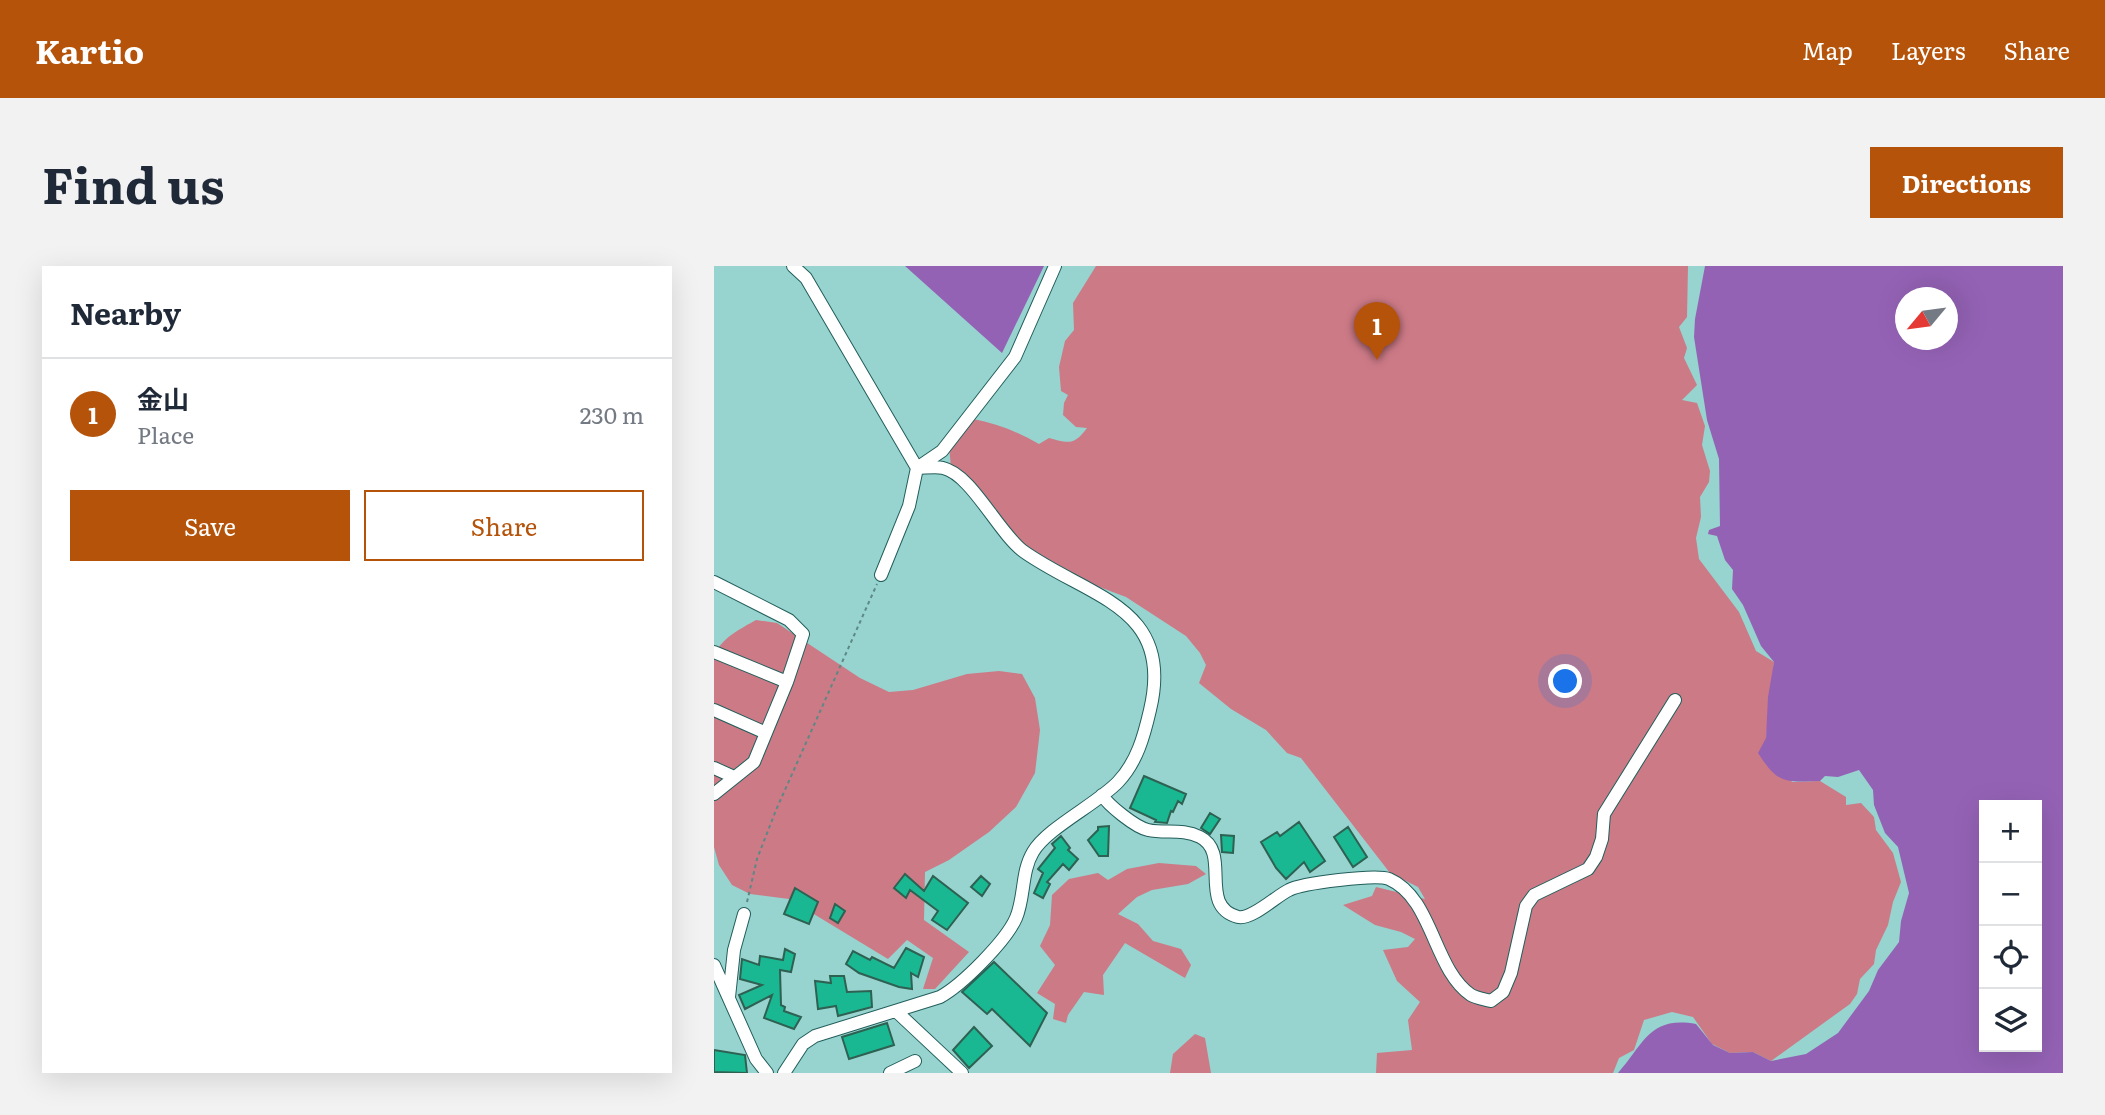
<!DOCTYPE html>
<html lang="en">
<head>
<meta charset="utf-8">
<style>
	body { margin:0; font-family:Literata,"Noto Sans JP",serif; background:#f2f2f3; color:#1f2937 }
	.controls { position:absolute; right:21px; bottom:21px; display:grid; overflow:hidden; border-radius:0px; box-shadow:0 7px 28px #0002 }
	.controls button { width:63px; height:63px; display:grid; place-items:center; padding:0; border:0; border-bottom:2px solid #e0e1e3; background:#fff; color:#1f2937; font:35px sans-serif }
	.compass { position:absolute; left:1181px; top:21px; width:63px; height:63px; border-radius:50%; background:#fff; box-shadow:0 7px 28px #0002; rotate:241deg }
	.you { position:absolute; left:852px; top:416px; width:24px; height:24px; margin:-18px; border:5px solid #fff; border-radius:50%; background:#1a73e8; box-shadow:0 0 0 10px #1a73e833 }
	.badge { display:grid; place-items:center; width:46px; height:46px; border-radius:50%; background:#b45309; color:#fff; font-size:23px; font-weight:700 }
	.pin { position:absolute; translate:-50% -58px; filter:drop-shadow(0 2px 4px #0008) }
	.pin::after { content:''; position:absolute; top:37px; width:24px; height:21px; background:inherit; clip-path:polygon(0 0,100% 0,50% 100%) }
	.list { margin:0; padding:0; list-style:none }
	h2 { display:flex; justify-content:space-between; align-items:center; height:91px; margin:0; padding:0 28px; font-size:30px }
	h2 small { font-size:23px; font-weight:400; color:#747a83 }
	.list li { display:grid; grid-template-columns:46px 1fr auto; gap:21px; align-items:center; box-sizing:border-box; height:112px; padding:0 28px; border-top:2px solid #e0e1e3 }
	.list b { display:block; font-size:26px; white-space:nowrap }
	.list p { margin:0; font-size:23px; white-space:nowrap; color:#747a83 }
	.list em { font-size:23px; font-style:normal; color:#747a83 }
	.actions { display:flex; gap:14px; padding:21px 28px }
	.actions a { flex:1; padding:16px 0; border:2px solid #b45309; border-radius:0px; text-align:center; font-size:24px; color:#b45309 }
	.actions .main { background:#b45309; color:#fff }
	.icon { flex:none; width:38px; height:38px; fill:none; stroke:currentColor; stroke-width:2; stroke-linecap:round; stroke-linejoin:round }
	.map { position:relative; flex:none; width:1349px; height:807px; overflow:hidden; border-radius:0px }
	header { display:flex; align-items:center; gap:42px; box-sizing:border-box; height:98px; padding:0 35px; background:#b45309; color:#fff }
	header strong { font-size:33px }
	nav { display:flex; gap:38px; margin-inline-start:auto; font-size:24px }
	.intro { display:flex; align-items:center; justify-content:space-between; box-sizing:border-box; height:168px; padding:0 42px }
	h1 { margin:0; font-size:49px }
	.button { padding:18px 32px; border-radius:0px; background:#b45309; color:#fff; font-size:24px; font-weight:700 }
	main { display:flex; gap:42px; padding:0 42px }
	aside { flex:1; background:#fff; border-radius:0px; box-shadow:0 7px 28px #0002 }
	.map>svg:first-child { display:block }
	.green { fill:#cc7a86 }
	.water { fill:#9462b5; fill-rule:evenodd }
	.building { fill:#19b893; stroke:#2e6151; stroke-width:2 }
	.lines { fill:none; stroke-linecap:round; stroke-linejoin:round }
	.minor-casing { stroke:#215e5b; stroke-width:14 }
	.path { stroke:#5c8885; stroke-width:2; stroke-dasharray:3.5 3.5; stroke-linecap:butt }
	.minor { stroke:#fff; stroke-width:12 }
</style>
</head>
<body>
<header>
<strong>Kartio</strong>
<nav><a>Map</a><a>Layers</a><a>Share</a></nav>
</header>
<div class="intro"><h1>Find us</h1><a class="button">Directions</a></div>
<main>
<aside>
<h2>Nearby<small></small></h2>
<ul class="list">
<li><span class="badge">1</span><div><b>金山</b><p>Place</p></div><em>230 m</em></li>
</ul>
<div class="actions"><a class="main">Save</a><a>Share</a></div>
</aside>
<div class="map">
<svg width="1349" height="807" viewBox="0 0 1349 807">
	<rect width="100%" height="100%" fill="#97d3cf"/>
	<path class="green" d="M382 0H974L973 51 965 61 973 82 970 92 983 119 968 134 983 137 991 160 988 179 996 205 995 216 986 231 987 251 982 272 985 293 1025 346 1042 385 1060 396 1052 472 1078 516 1106 515 1132 531V539L1147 537 1160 551 1162 564 1179 587 1187 616 1179 636 1174 659 1162 684 1160 698 1146 713 1143 728 1136 738 1057 795 1039 786 1016 787 998 778 979 751 958 746 930 754 920 784 905 792 899 807H662L663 787 698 784 694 754 706 736 683 715 669 684 694 681 701 673 687 666 661 659 629 639 658 630 662 621 711 633 704 621 676 607 587 492 573 487 552 464 517 443 485 417 492 399 486 387 472 370 412 331 316 295 237 201 235 180 259 153C282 157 304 166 325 178L335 172C354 177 360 180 373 162L362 161 349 149 350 137 354 129 347 125 345 101 351 75 360 64 359 37Z
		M42 354 63 357 146 412 175 426 199 424 253 408 285 405 308 408 321 432 326 464 321 507 302 541 275 566 235 594 211 606 210 654 255 686 221 723H209L219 692 193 674 174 693 75 633 36 628 18 619 5 599 0 581V389C8 372 26 363 42 354Z
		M445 597 482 600 492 608 474 618 438 624 423 631 404 648 424 658 439 675 467 683 477 699 471 712 411 677 389 709 390 729 370 726 354 749 352 757 339 753 341 738 323 727 341 699 326 680 336 659 338 629 355 613 384 607 394 614 413 603Z
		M481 768 491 772 497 807H456L459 788Z"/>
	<path class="water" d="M191 0H330L288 87Z
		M991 0H1349V807H904C930 778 935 750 982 758L999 779 1016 787 1039 786 1057 795 1092 788 1124 767 1155 725 1164 704 1185 676 1187 655 1195 627 1184 581 1171 567 1160 539 1159 524 1145 504 1124 511 1111 510 1106 515C1070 516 1064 518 1044 487L1052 472 1054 431 1060 396 1047 380 1029 339 1018 323 1019 304 1011 294 1003 270 994 268 995 264 1006 260 1005 193 993 154 980 71 981 53ZM1192 32H1234V74H1192ZM1323 539V781H1270V539Z"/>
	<path class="building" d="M430 510 472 528 468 538 464 535 459 546 457 545 453 557 441 556 442 554 416 542Z
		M496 547 506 553 496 568 487 562Z
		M585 556 611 595 596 606 590 596 572 613 562 602 547 576 563 566 566 570Z
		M395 560 394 590H385L374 574 384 564V561Z
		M634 561 653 591 639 601 620 571Z
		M507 569 520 570 519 587 508 586Z
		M347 570 356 582 354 584 364 593 355 604 349 598 333 616 336 618 329 632 320 627 329 607 324 603 341 582 338 578Z
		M191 608 210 625 219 610 254 637 233 664 218 654 224 645 196 624 192 632 180 622Z
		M267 610 276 618 268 630 257 621Z
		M81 622 104 636 95 658 70 648Z
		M121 638 131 645 124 657 116 652Z
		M192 682 210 691 204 711 197 707 198 723 185 721 145 707 132 698 139 685 156 694 158 691 180 702Z
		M71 683 81 688 77 706 66 704 67 739 71 741 70 745 87 751 80 763 50 752 58 729 31 743 25 729 48 719 26 713 28 693 45 699 46 690 69 694Z
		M280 696 333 747 316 780 278 743 273 748 248 726Z
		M116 710H130L133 726 157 725 158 741 124 750 122 740 104 743 101 715 117 717Z
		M173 757 180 779 135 793 128 771Z
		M260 761 278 780 255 802 239 784Z
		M0 784 31 789 33 807 0 806Z"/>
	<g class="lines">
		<defs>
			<path id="minor" d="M79 0 92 12 203 202 195 240 167 309
				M203 202 228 185 301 91 341 0
				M0 316 75 354 89 368 73 416 40 496 0 528
				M0 386 73 416
				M0 444 52 467
				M0 502 20 511
				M388 529C394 539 421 561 434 564 451 568 468 562 486 571 518 587 483 640 524 651 538 654 562 630 575 624 588 617 662 608 675 613 719 632 719 703 757 729 762 732 770 733 777 735L789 726 797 707 812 640 820 629 874 603 882 591 888 573 890 548 961 434
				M0 699 42 793 53 807
				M15 731 20 684 30 648
				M183 746 248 807
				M70 807 89 778 101 770 226 731C248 719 292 675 302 652 311 631 307 606 319 586 333 562 383 538 404 516 423 496 430 470 436 444 461 340 375 332 309 285 284 266 257 208 229 202 222 200 211 202 203 202
				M176 807 201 795"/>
		</defs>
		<use href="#minor" class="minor-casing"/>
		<path class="path" d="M33 636 43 593 62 544 163 318"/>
		<use href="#minor" class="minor"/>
	</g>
</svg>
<div class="controls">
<button>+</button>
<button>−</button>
<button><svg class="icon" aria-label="locate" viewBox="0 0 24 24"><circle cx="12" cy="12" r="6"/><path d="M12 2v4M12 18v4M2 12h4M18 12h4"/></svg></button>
<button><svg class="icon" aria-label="layers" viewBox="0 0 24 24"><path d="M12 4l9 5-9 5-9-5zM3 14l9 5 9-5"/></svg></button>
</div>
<svg class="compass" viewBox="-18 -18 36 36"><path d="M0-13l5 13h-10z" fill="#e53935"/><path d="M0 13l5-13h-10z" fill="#747a83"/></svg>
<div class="you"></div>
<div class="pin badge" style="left:663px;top:94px">1</div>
</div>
</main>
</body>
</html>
